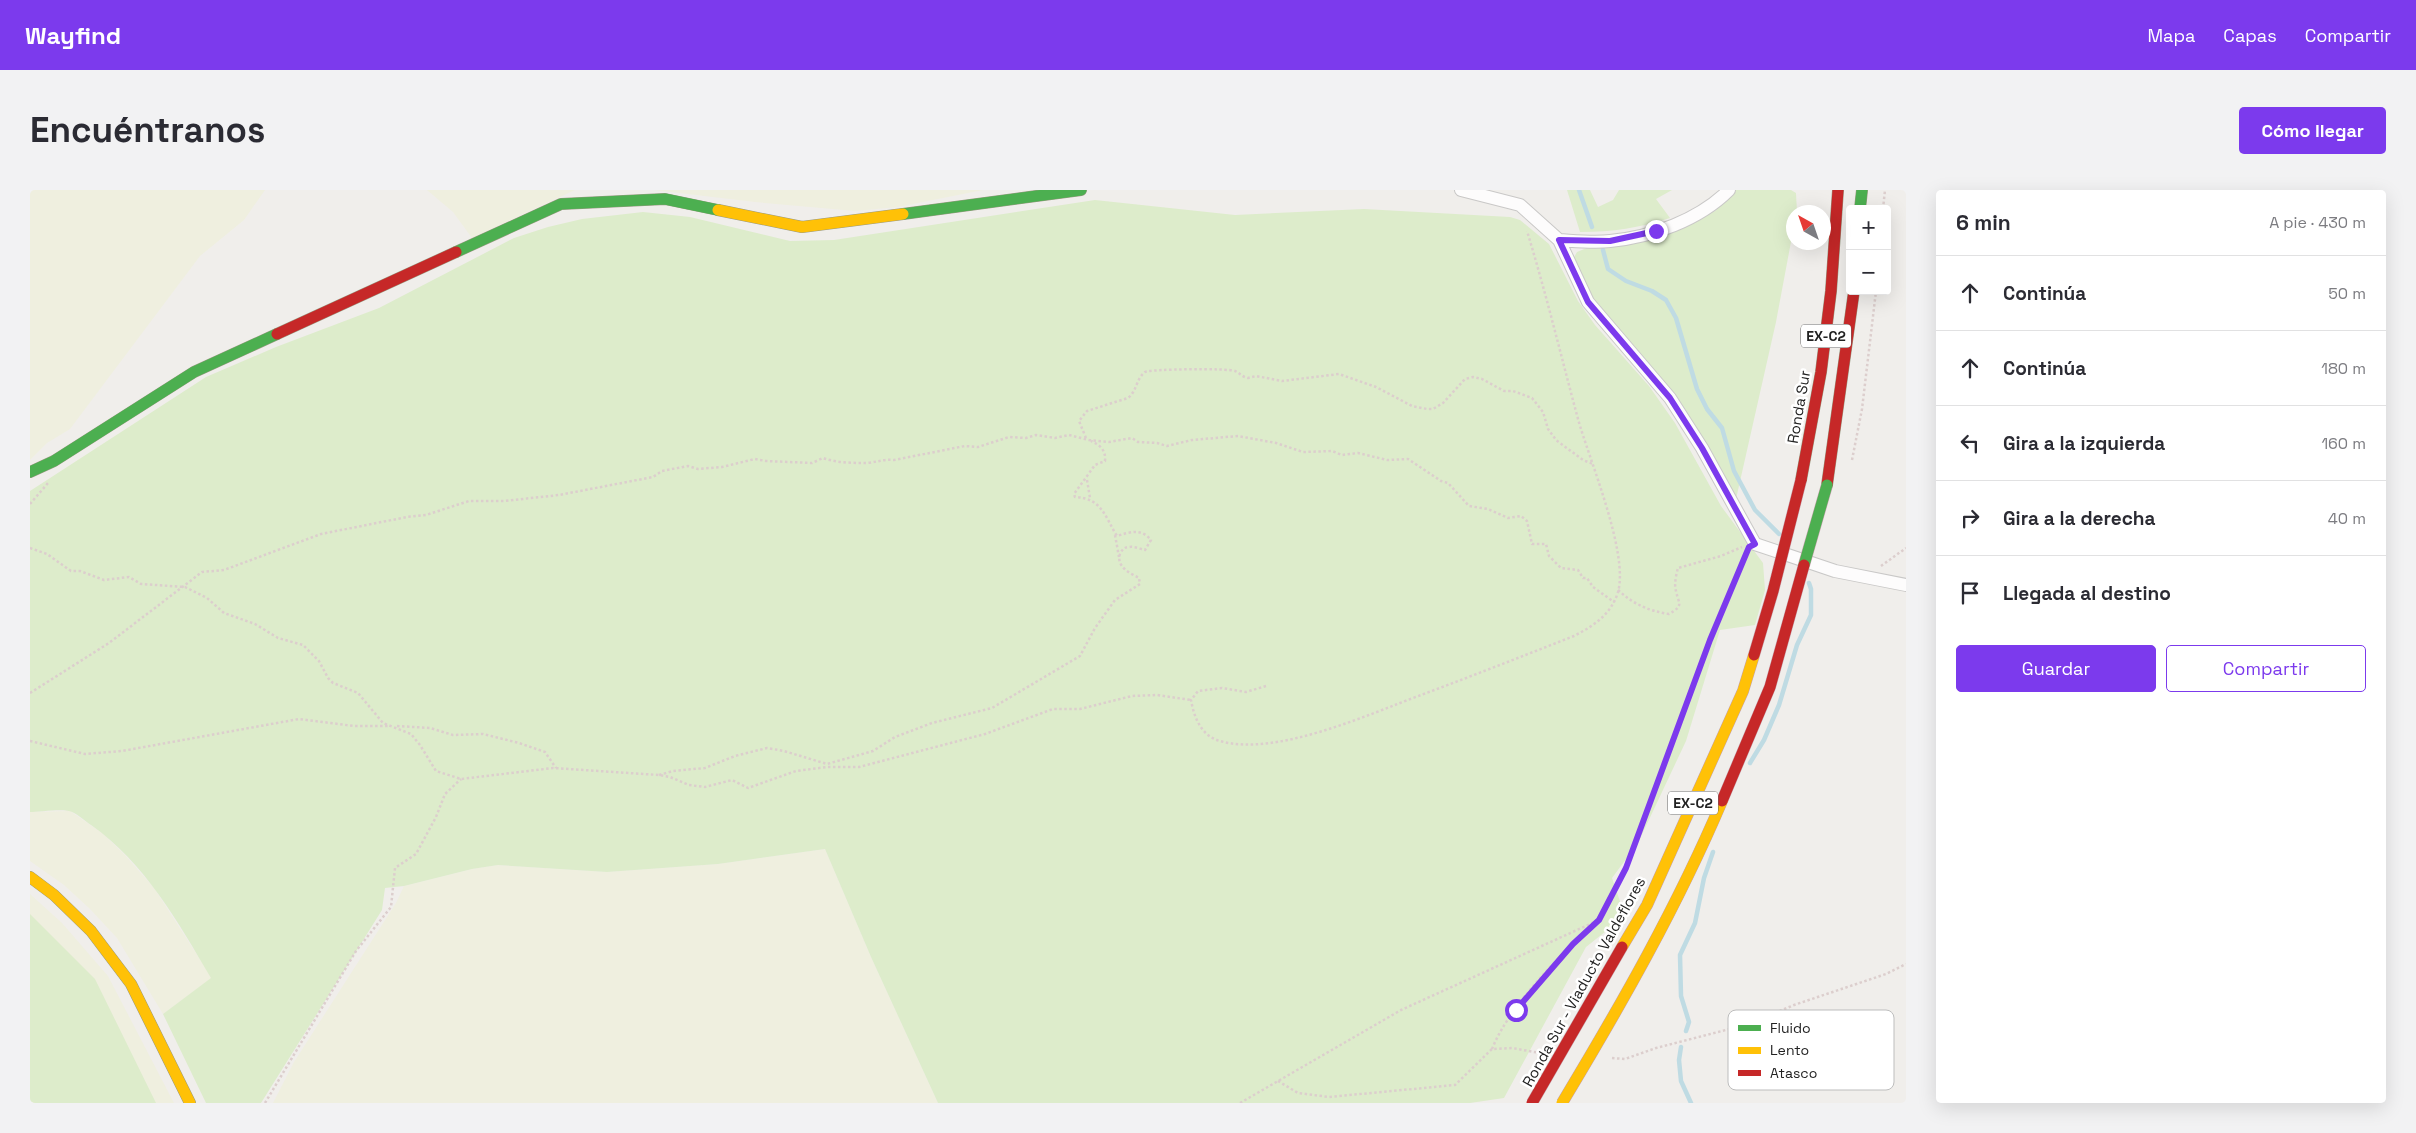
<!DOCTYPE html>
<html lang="es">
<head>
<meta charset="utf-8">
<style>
	body { margin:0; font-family:"Space Grotesk",sans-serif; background:#f2f2f3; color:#2b2b33 }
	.controls { position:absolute; right:15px; top:15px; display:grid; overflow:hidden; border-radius:5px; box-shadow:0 5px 20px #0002 }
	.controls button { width:45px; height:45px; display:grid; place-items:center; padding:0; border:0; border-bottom:1px solid #e1e1e2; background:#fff; color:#2b2b33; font:25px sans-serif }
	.compass { position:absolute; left:1756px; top:15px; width:45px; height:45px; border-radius:50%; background:#fff; box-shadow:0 5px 20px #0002; rotate:320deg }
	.stop { position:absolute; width:15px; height:15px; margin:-11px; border:4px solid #7c3aed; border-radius:50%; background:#fff }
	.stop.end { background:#7c3aed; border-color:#fff; box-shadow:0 1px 5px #0008 }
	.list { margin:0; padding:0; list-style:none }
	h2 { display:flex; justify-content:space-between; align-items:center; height:65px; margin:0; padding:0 20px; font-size:21px }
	h2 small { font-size:16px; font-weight:400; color:#7c7c81 }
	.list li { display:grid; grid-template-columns:32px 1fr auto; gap:15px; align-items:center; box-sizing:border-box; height:75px; padding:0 20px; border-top:1px solid #e1e1e2 }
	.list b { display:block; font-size:19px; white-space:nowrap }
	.list em { font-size:16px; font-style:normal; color:#7c7c81 }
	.actions { display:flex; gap:10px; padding:15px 20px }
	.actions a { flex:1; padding:11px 0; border:1px solid #7c3aed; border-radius:5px; text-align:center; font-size:18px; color:#7c3aed }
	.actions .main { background:#7c3aed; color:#fff }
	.icon { flex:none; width:28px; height:28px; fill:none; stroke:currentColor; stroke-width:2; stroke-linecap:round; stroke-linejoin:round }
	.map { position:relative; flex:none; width:1876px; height:913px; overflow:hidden; border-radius:5px }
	header { display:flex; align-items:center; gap:30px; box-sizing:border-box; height:70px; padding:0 25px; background:#7c3aed; color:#fff }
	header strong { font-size:24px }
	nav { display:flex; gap:28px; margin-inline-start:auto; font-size:18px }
	.intro { display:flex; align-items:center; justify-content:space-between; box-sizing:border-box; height:120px; padding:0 30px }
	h1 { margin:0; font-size:35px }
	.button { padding:12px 22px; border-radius:5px; background:#7c3aed; color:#fff; font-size:18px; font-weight:700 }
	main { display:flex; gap:30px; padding:0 30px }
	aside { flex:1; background:#fff; border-radius:5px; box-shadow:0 5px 20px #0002 }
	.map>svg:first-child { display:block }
	.farmland { fill:#efefdf }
	.grass { fill:#ddeccb }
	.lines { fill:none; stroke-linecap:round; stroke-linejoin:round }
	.stream { stroke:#bfdbe3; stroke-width:4.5 }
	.street-casing { stroke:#c9c8c7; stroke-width:14 }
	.fast-casing { stroke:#999a82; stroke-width:12 }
	.slow-casing { stroke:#999a82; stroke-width:12 }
	.jam-casing { stroke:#999a82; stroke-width:12 }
	.path { stroke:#dccecd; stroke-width:2.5; stroke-dasharray:2.5 2.5; stroke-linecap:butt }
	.street { stroke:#fdfcfc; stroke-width:12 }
	.fast { stroke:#4caf50; stroke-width:11 }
	.slow { stroke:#ffc107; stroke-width:11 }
	.jam { stroke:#c62828; stroke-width:11 }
	.fast-bridge-casing { stroke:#c5a2ac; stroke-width:12; stroke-linecap:butt }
	.slow-bridge-casing { stroke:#c5a2ac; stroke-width:12; stroke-linecap:butt }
	.jam-bridge-casing { stroke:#c5a2ac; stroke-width:12; stroke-linecap:butt }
	.fast-bridge { stroke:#4caf50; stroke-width:11 }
	.slow-bridge { stroke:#ffc107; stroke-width:11 }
	.jam-bridge { stroke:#c62828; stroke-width:11 }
	.route { stroke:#7c3aed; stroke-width:6 }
	.labels { text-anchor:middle; stroke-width:5; stroke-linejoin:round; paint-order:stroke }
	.shield { fill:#fff; stroke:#646464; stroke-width:1 }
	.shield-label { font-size:14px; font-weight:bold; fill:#222 }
	.street-label { font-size:15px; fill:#222; stroke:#fff }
	.key { fill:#fff; stroke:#bdbdbd; stroke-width:1 }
	.key-label { font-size:14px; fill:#222 }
</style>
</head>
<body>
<header>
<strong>Wayfind</strong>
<nav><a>Mapa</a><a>Capas</a><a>Compartir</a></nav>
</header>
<div class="intro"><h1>Encuéntranos</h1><a class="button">Cómo llegar</a></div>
<main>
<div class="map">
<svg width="1876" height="913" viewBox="0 0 1876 913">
	<rect width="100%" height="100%" fill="#f0eeeb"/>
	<path class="farmland" d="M0 0H235L214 30 170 66 40 239 17 253 0 270Z
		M397 0H545L442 48 423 22Z
		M624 0H953L868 17 825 21 725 12Z
		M40 621 72 643 94 664 124 698 182 788 133 824 87 748 60 719 34 695 0 671V622Z
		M795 659 841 767 908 913H243L264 872 366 713 374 696 442 679 468 675 577 682 688 674Z
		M0 704 32 733 78 786 144 913H0Z"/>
	<path class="grass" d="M1537 0H1560L1568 17 1583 10 1589 0H1642L1626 9 1640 28C1608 38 1584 42 1550 42Z
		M1706 0H1761L1766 3 1767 22H1764L1763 41 1746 132 1706 309 1644 206 1561 105 1543 69 1547 62 1559 57 1615 51 1685 21Z
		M1065 10 1205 25 1334 19 1480 27 1490 30 1519 54 1548 111 1565 135 1619 196 1645 233 1691 316 1733 373 1735 400 1725 435 1690 440 1656 551 1608 653 1582 688 1595 726 1556 757 1474 908 1440 913H908L841 767 795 659 688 674 577 682 468 675 442 679 374 696 355 698 352 720 231 913H176L133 824 181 788C148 732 115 673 61 635 55 631 49 625 42 622 35 618 9 622 0 622V301L176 187 246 157 349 118 484 48 518 37 552 29 613 22 660 27 760 51 804 50Z
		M0 724 65 789 126 913H0Z"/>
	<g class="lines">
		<path class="stream" d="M1549 0 1562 37
			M1573 60 1578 79 1596 91 1622 101 1636 110 1646 128 1667 199 1677 219 1692 238 1704 281 1725 320 1749 344
			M1720 573 1734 550 1749 515 1767 455 1781 425V399L1779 393
			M1656 841 1659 832 1651 806 1650 765 1665 733 1674 688 1683 662
			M1651 857 1649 870 1651 891 1661 913"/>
		<defs>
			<path id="street" d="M1431 0 1490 15 1529 50 1558 112 1640 208 1672 258 1725 354 1805 381 1876 395
				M1529 50C1546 51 1564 53 1580 51 1622 47 1669 30 1699 0"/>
			<path id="fast" d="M1830 19 1832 0
				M873 24 1051 0
				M426 62 531 14 635 9 688 20
				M0 282 24 271 164 182 247 144"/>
			<path id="slow" d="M688 20 772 37 873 24
				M0 687 24 705 61 741 101 794 160 913"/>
			<path id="jam" d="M247 144 426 62
				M1771 290 1791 182 1801 101 1808 0
				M1797 295 1824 101"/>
		</defs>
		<use href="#street" class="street-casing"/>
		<use href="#fast" class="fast-casing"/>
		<use href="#slow" class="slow-casing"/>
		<use href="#jam" class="jam-casing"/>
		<path class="path" d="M1853 19 1855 0
			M1056 248 1049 231 1057 221 1098 208C1107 201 1106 189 1115 182 1121 179 1197 178 1205 181 1210 183 1212 187 1218 188L1226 186 1252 191 1309 184 1346 197 1382 216 1397 219H1403L1413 213 1435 189 1443 187 1452 189 1474 201H1483L1502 208 1513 222 1518 239 1526 250 1553 270 1563 274
			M1822 270 1832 219 1846 101
			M1057 290 1060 308
			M0 314 18 293
			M1085 345 1089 367
			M0 358 17 364 41 381H50L74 390 99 387 111 394 155 397 177 408 194 423 225 434 248 448 273 455 289 471 298 488 303 493 328 503 353 533 381 544 390 555 406 581 431 589 523 578 629 585 640 587 659 595 675 597 702 590 718 598 766 581 797 577H829L955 544 1023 519H1050L1102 506 1127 505 1161 510
			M1851 376 1876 358
			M1588 400C1603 414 1619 421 1639 424 1654 415 1649 415 1646 401 1644 395 1646 385 1648 378L1691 366 1712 357
			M1236 496 1216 502 1192 498 1168 501 1161 510C1164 527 1171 546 1190 551 1245 567 1337 525 1391 505 1442 486 1493 466 1544 446 1563 436 1581 425 1588 402 1599 363 1559 269 1548 229 1531 166 1516 103 1497 41
			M0 503 79 453 172 382 194 380 291 344 377 327 396 325 439 311H474L529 305 623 287 632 281 658 276 668 279 692 277 725 269 736 271 782 273 793 268C807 273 823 273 837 273 847 272 854 269 864 270L935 256 948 257 979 247 996 248 1006 245 1025 248 1039 245 1059 250 1079 252 1102 248 1108 252 1127 253 1137 256 1162 250 1208 246 1246 253 1273 262 1302 261 1312 265 1328 263 1357 270 1378 269 1411 291 1418 293 1439 316 1458 319 1478 328 1491 326 1497 331 1502 354H1516L1519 366 1531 378 1548 380 1553 388H1557L1563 397 1584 412
			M367 536 400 538 423 545 453 544 489 553 515 562 526 578
			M0 551 55 564 92 561 269 529 324 536H359
			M629 585 643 581 675 578 705 566 737 558 754 561 797 574 843 561 865 547 902 533 962 518 1050 466 1065 438 1085 410 1110 394 1109 388C1100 383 1086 377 1090 364 1092 360 1094 357 1099 357 1104 356 1110 359 1115 360L1121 350C1111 338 1100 342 1087 346 1075 327 1072 308 1045 307L1044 304 1065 275 1075 271C1076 260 1070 255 1061 251
			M1462 859C1479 816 1531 764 1565 733
			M1582 868 1595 869 1626 858 1719 834 1764 815 1856 784 1876 774
			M1248 891 1268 903 1299 907 1425 895 1462 859 1482 858 1510 863
			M235 913 326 761 361 717 365 678 386 664 406 627 415 604 431 589
			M1210 913 1371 820 1569 730 1597 677 1680 450 1716 364"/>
		<use href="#street" class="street"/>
		<use href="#fast" class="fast"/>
		<use href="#slow" class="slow"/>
		<use href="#jam" class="jam"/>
		<defs>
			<path id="fast-bridge" d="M1774 375 1797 295"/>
			<path id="slow-bridge" d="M1592 757 1617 715 1713 501 1724 465
				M1532 913C1591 815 1647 717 1692 611"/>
			<path id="jam-bridge" d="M1724 465 1743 401 1771 290
				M1692 611 1740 497 1774 375
				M1502 913 1592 757"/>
		</defs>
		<use href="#fast-bridge" class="fast-bridge-casing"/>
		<use href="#slow-bridge" class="slow-bridge-casing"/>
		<use href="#jam-bridge" class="jam-bridge-casing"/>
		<use href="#fast-bridge" class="fast-bridge"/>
		<use href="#slow-bridge" class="slow-bridge"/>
		<use href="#jam-bridge" class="jam-bridge"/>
	</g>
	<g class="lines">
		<path class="route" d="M1486 820 1543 754 1569 730 1596 678 1680 450 1719 357 1725 354 1672 258 1640 208 1558 112 1529 50 1580 51 1626 41"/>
	</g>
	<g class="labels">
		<g class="shield">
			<rect x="1771" y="134.5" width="50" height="23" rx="4"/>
			<rect x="1638" y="601.5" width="50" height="23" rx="4"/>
		</g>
		<g class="shield-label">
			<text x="1796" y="151">EX-C2</text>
			<text x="1663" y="618">EX-C2</text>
		</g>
		<g class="street-label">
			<text transform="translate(1769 217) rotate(-80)" y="5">Ronda Sur</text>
			<text transform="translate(1554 792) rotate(-61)" y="5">Ronda Sur - Viaducto Valdeflores</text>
		</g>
	</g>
	<rect x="1698" y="820" width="166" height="80" rx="8" class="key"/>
	<rect x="1708" y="835" width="23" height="6" fill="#4caf50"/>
	<rect x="1708" y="857" width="23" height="7" fill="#ffc107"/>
	<rect x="1708" y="880" width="23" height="6" fill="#c62828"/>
	<g class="key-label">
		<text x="1740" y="843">Fluido</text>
		<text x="1740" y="865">Lento</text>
		<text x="1740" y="888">Atasco</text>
	</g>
</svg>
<div class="controls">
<button>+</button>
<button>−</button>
</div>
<svg class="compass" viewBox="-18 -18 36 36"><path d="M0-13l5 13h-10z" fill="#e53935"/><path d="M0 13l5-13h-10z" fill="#7c7c81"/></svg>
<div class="stop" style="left:1486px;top:820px"></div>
<div class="stop end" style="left:1626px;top:41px"></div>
</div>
<aside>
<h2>6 min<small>A pie · 430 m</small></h2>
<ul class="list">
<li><svg class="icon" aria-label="ahead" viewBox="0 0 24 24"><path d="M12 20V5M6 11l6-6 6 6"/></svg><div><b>Continúa</b></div><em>50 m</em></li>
<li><svg class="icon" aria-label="ahead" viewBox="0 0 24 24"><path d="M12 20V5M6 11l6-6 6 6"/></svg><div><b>Continúa</b></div><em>180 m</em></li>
<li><svg class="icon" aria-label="left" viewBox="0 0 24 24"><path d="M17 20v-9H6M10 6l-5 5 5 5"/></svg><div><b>Gira a la izquierda</b></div><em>160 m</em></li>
<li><svg class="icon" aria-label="right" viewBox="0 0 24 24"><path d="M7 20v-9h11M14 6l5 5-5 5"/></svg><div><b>Gira a la derecha</b></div><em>40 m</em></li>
<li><svg class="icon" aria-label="arrive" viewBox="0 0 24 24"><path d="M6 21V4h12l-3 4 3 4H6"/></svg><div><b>Llegada al destino</b></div></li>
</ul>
<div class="actions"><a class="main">Guardar</a><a>Compartir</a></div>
</aside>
</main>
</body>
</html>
